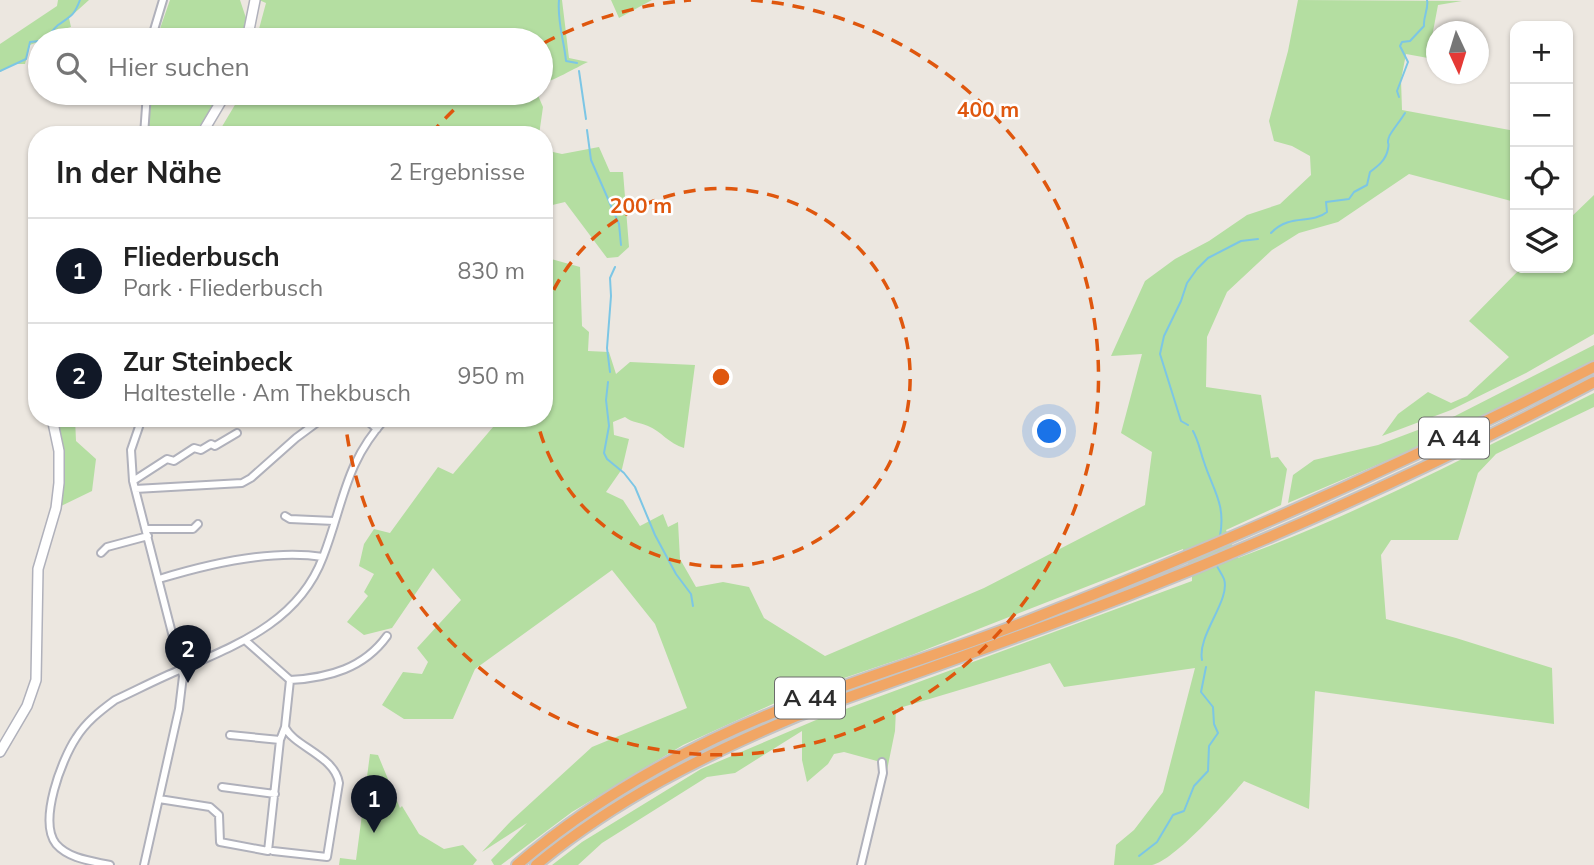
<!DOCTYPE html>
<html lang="de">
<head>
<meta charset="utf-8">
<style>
	body { margin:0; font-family:Mulish,sans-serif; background:#f6f6f6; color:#222 }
	.controls { position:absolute; right:21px; top:21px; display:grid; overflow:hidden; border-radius:14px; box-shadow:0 2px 5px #0004 }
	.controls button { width:63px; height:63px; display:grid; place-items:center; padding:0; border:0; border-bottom:2px solid #e0e0e0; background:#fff; color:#222; font:35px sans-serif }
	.compass { position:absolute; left:1426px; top:21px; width:63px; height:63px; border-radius:50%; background:#fff; box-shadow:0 2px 5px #0004; rotate:176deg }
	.you { position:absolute; left:1050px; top:432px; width:24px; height:24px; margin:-18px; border:5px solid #fff; border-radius:50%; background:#1a73e8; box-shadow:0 0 0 10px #1a73e833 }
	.badge { display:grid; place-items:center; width:46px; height:46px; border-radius:50%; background:#111827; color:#fff; font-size:23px; font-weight:700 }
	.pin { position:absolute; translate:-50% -58px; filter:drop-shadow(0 2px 4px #0008) }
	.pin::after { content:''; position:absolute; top:37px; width:24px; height:21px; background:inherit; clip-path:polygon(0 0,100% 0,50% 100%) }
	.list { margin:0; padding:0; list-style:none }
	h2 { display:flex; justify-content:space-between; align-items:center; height:91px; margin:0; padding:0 28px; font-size:30px }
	h2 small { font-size:23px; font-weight:400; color:#767676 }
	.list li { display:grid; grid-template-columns:46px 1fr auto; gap:21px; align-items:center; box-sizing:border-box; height:105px; padding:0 28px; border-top:2px solid #e0e0e0 }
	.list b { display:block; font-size:26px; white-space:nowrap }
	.list p { margin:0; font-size:23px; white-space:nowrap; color:#767676 }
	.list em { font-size:23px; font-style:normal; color:#767676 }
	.icon { flex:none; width:38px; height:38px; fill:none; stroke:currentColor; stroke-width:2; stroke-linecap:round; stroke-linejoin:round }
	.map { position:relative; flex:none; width:1594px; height:865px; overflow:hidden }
	.search { position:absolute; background:#fff; box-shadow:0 2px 5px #0004; left:28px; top:28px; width:525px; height:77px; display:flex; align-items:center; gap:18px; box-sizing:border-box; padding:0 24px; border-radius:38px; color:#767676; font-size:26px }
	.panel { position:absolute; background:#fff; box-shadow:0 2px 5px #0004; left:28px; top:126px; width:525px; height:301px; border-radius:28px }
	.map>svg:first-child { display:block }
	.green { fill:#b4dea1 }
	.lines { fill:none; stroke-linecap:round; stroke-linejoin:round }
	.stream { stroke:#7cc6e5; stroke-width:2 }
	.street-casing { stroke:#b0b1bb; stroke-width:10 }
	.secondary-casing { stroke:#b0b1bb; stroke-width:12 }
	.highway-casing { stroke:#c4c4c4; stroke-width:14 }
	.street { stroke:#fff; stroke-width:6 }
	.secondary { stroke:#fff; stroke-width:9 }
	.highway { stroke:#f1a665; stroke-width:10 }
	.ring { fill:none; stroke:#df570e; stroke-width:3.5; stroke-dasharray:12 9 }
	.labels { text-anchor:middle; stroke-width:5; stroke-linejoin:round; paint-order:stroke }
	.shield { fill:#fff; stroke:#6b6b6b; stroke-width:2 }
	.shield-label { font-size:24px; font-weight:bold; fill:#2c2c2c }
	.centre { fill:#df570e; stroke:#fff; stroke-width:3.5 }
	.ring-label { font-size:21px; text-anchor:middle; font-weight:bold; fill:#df570e; stroke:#fff; stroke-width:5; stroke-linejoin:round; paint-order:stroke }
</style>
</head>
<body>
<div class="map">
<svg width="1594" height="865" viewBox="0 0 1594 865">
	<rect width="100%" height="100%" fill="#ece7e0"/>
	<path class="green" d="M58 0H89L69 18 71 27C56 30 44 40 30 45L25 64H14L0 72V44L57 6Z
		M170 0H240L247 21 241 40H156Z
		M259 0H562L569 58 588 62C577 67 550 83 541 83V40H256L266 3Z
		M611 0H652L619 18Z
		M1298 0 1462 1 1438 5 1428 58 1406 54 1401 80 1402 110 1515 131V202L1409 174 1338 222 1299 233 1272 250 1227 292 1207 337 1206 387 1261 395 1271 458 1278 457 1287 469 1281 505 1226 530 1238 558C1361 513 1477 451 1594 393V407L1496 454 1478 473 1458 540H1391L1381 555 1386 619 1456 638 1552 668 1554 724 1315 691 1309 809 1244 781C1228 800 1174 861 1152 865 1140 865 1126 865 1114 865L1116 845 1134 830 1163 792 1195 668 1064 687 1050 663 896 709 895 731 886 775 880 774 881 768 877 761 844 752 834 754 828 764 807 782 802 760V731L735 773 707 777 602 843 578 865H552L582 842 701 769 816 720 1192 581V576L1183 549 912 655 788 697 683 745 572 812 501 865H494L491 860 527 823 482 852 511 821 592 747 687 708 655 624 612 570 475 669 453 719H404L382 705 403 672 422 674 428 662 417 648 461 600 433 568 392 628 364 635 347 622 368 596 364 592 374 574 359 566 364 544 374 529 390 533 438 467 453 474 499 420 497 418H544V257L580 267 582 326 589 332 588 351 609 352 616 374 630 362 695 365 684 448C669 444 661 431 648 426 639 422 633 423 625 417L613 422 614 435 629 439 622 469 606 492 623 500 640 526 663 514 668 527 678 522 680 559 696 587 723 582 749 587 764 618 825 656 984 588 1145 505 1152 452 1121 433 1142 354 1111 356 1145 281 1175 259 1209 241 1247 215 1280 204 1311 175 1310 156 1292 146 1274 141 1269 121 1288 51Z
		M151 93H219L204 121 191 135H148Z
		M242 93H537L543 107 539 135H217Z
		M599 147 610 172H623L629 247 618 257 607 258 565 202 544 207V150L562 154Z
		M1594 195V334L1526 373 1451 410 1382 436 1398 414 1428 392 1451 403 1467 396 1509 357 1469 321 1521 268H1568V220Z
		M1594 345V361L1592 362 1419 447 1288 503 1293 475 1314 460 1378 445 1455 416Z
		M59 418H75L76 441 96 459 92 491 59 507 63 463Z
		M370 754 378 755 400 808 402 806 419 834 444 849 463 845 477 860 473 865H339L340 858 356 860Z"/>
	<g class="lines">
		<path class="stream" d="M559 0C557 22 564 40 566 61L577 63
			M41 40C50 37 51 31 58 25 71 16 74 16 80 0
			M0 71 26 59 30 42 39 41
			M579 71 586 119
			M1399 97 1397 91 1408 62 1400 46 1402 42 1410 41 1424 26C1423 17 1429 8 1427 0
			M587 130 591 160 619 224 621 245
			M1271 233C1290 213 1311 225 1327 212L1326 202 1349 199 1354 192 1367 185 1370 172C1378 166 1386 160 1388 149 1390 140 1386 146 1389 137 1390 133 1401 120 1405 113
			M610 372 607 348 611 296 610 278 615 267
			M608 382 606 400 609 426 604 453 607 459 624 473 635 487 655 535 676 574 691 594 693 606
			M1188 425 1181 421 1160 354 1164 336 1181 301 1187 283 1197 269 1208 258 1241 241 1258 239
			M1193 431C1199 442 1200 451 1204 462 1213 490 1226 504 1220 536
			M1202 660C1197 635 1231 600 1224 579 1222 574 1218 569 1216 564
			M1139 856 1157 842 1173 815 1184 811 1194 786 1208 771 1209 746 1218 733 1214 724 1213 707 1201 692 1206 667"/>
		<defs>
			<path id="street" d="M151 40 163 0
				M144 135 147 93
				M142 418 131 450 133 481 183 676 179 709 144 865
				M364 418 377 429
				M133 481 167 459 174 461 194 448 201 450 211 444 215 446 237 433
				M135 489 242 483 251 478 296 438 323 418
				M285 516 290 519 334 521
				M146 529H193L198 524
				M101 553 107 547 148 536
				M159 579C208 564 273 549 323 557
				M246 641 290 680C329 678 364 668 387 636
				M230 735 280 740
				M222 787 275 794
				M159 799 210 807 219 815 220 842 268 851 280 740 285 727 290 680
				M273 851 327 857 339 783C335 756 293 746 285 727
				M110 865C92 861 69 859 56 844 38 821 62 759 76 738 86 722 100 711 115 700 137 690 159 678 182 669 239 644 299 621 323 557 344 503 344 464 386 418
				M861 865 883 773 882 762"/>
			<path id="secondary" d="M247 40 255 0
				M201 135 226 93
				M0 752 27 706 36 680 38 569 56 508 59 483V451L52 418"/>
			<path id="highway" d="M517 865C598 796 696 742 795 704 873 674 954 650 1032 619 1223 544 1411 461 1594 367
				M536 865C615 800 704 755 797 716 908 675 1021 637 1131 594 1289 532 1444 461 1594 382"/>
		</defs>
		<use href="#street" class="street-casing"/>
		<use href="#secondary" class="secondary-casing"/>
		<use href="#highway" class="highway-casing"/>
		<use href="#street" class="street"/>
		<use href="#secondary" class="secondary"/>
		<use href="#highway" class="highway"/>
	</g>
	<g class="ring">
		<path d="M545 309A189 189 0 1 1 537 420"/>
		<path d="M431 134A378 378 0 0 1 471 94M544 43A378 378 0 0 1 691 0M751 0A378 378 0 1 1 345 420"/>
	</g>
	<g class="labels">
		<g class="shield">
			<rect x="1419" y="417.5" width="70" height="41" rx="5"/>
			<rect x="775" y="677.5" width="70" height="41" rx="5"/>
		</g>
		<g class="shield-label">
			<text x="1454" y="446">A 44</text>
			<text x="810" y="706">A 44</text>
		</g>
	</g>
	<circle cx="721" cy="377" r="10" class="centre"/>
	<g class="ring-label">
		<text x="988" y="117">400 m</text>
		<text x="641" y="213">200 m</text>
	</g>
</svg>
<div class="controls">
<button>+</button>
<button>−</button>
<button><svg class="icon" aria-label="locate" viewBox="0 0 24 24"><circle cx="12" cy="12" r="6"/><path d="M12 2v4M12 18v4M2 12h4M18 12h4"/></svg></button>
<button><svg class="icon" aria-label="layers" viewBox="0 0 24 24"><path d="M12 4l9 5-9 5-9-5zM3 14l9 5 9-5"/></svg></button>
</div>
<svg class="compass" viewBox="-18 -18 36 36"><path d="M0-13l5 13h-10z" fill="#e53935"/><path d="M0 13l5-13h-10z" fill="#767676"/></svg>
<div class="you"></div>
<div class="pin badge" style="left:374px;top:833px">1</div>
<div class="pin badge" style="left:188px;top:683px">2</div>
<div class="search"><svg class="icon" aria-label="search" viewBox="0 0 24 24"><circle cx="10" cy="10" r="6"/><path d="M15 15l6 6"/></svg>Hier suchen</div>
<section class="panel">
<h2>In der Nähe<small>2 Ergebnisse</small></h2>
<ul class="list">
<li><span class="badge">1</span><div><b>Fliederbusch</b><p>Park · Fliederbusch</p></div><em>830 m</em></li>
<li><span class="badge">2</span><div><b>Zur Steinbeck</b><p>Haltestelle · Am Thekbusch</p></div><em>950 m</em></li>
</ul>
</section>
</div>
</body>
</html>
